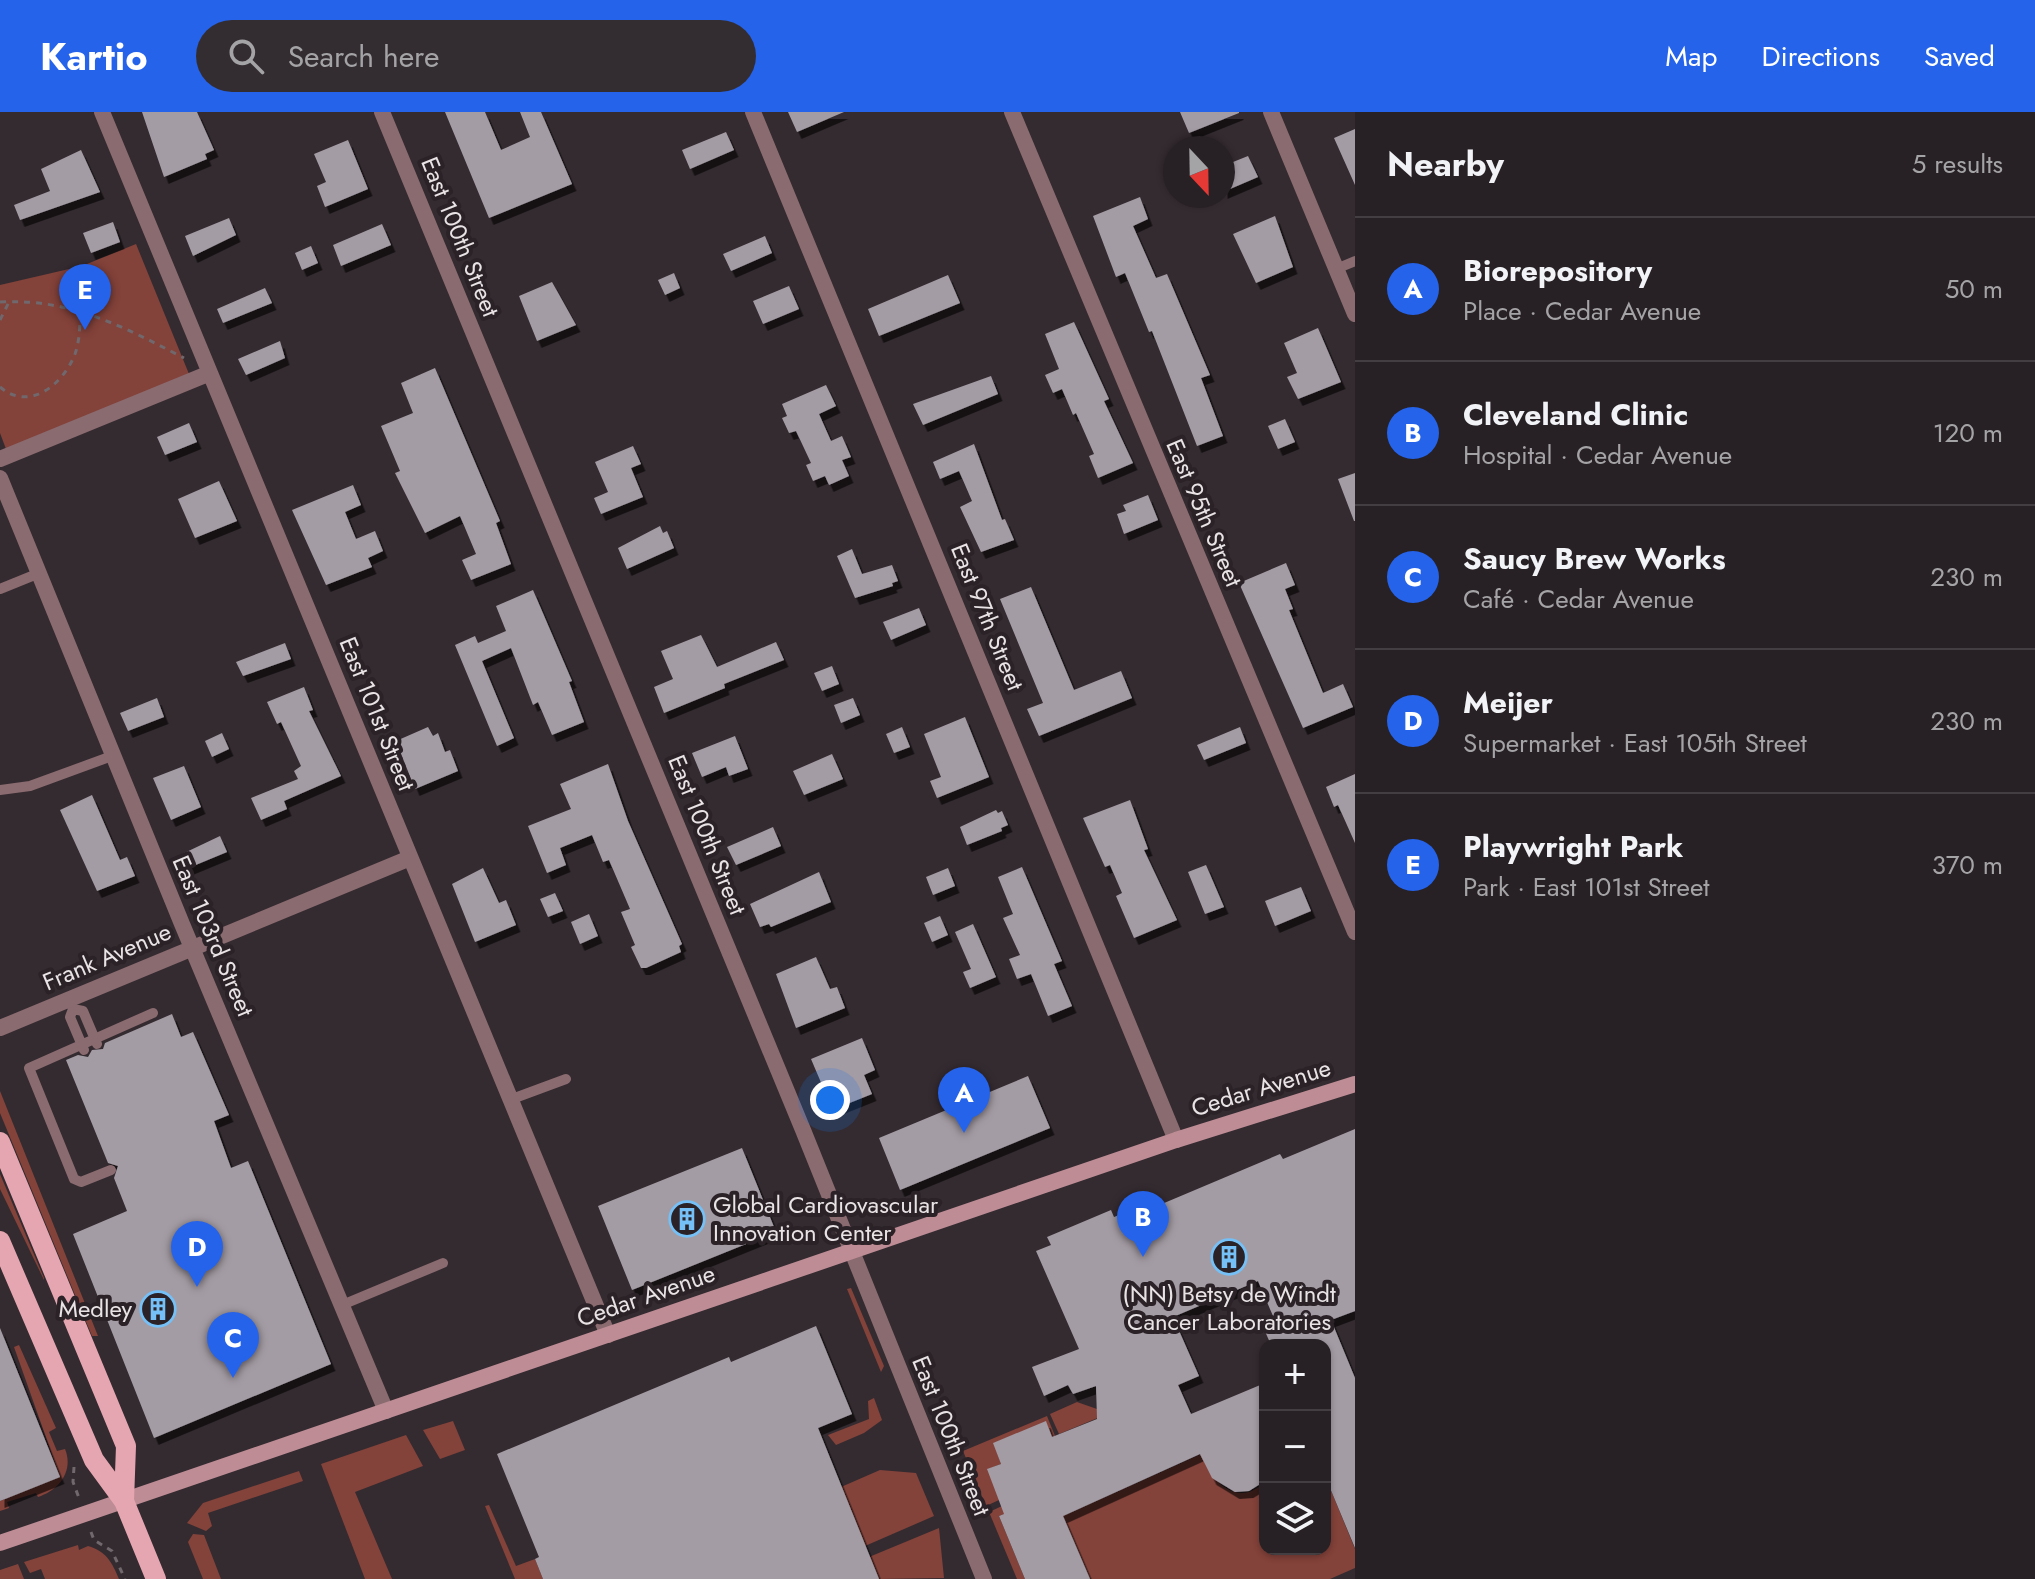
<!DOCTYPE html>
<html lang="en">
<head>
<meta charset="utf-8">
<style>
	body { margin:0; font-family:Jost,sans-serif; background:#332d31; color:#f1f3f6 }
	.controls { position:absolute; right:24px; bottom:24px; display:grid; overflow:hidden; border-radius:16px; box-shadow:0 2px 6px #0004 }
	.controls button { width:72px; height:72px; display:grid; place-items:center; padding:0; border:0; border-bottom:2px solid #433e41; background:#272024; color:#f1f3f6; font:40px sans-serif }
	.compass { position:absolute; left:1163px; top:24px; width:72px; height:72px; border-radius:50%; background:#272024; box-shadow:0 2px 6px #0004; rotate:158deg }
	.you { position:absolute; left:830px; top:988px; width:28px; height:28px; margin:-20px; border:6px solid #fff; border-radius:50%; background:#1a73e8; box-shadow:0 0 0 12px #1a73e833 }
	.badge { display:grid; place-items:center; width:52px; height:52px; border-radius:50%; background:#2563eb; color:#fff; font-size:26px; font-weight:700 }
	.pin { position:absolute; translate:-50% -66px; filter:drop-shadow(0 2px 4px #0008) }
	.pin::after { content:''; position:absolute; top:42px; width:28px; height:24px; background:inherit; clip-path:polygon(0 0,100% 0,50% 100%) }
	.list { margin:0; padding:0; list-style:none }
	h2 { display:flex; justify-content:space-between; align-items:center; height:104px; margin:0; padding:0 32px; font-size:34px }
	h2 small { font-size:26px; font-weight:400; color:#a4a3a6 }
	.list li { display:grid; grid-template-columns:52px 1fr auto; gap:24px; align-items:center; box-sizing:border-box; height:144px; padding:0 32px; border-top:2px solid #433e41 }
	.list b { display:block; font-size:30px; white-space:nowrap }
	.list p { margin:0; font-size:26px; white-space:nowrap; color:#a4a3a6 }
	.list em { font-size:26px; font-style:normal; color:#a4a3a6 }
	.icon { flex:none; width:44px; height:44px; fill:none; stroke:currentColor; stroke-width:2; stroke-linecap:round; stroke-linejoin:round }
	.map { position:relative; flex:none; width:1355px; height:1467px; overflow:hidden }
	header { display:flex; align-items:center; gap:48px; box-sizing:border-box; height:112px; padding:0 40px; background:#2563eb; color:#fff }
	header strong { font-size:38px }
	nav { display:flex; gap:44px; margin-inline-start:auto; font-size:28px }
	.search { width:560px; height:72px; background:#332d31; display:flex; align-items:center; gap:20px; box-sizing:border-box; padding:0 28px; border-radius:44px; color:#a4a3a6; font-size:30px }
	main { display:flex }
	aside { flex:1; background:#272024 }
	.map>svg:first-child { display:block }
	.green { fill:#83423a }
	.building { fill:#a49ca4; filter:url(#shadow) }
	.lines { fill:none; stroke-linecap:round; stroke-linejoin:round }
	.path { stroke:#70686c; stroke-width:3; stroke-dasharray:6 6; stroke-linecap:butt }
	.lane { stroke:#8a6b70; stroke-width:10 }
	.street { stroke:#8a6b70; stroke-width:16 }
	.secondary { stroke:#be8c95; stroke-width:16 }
	.primary { stroke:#e6a6b1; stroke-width:20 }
	.labels { text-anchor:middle; stroke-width:8; stroke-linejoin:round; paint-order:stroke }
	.street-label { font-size:24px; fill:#e9e3e6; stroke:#2a2226 }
	.poi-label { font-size:24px; fill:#e9e3e6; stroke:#2a2226; text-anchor:start }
</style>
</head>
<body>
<header>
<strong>Kartio</strong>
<div class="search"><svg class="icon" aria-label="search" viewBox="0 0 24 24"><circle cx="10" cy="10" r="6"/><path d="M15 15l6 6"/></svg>Search here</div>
<nav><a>Map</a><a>Directions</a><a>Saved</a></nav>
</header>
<main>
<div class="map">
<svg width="1355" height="1467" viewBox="0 0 1355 1467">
	<defs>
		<filter id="shadow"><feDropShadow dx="4.5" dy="7" stdDeviation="0" flood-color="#0009"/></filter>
	</defs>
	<rect width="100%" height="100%" fill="#342b30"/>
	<path class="green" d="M136 132 189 262 6 337 0 321V173L82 154Z
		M0 979 98 1224H92L0 1001Z
		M0 1062 44 1166V1168L0 1077Z
		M851 1176 884 1254 881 1260 847 1177Z
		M19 1233 56 1316 49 1320 57 1339 65 1337C74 1359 59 1378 38 1385L36 1381 7 1390 9 1396 0 1399V1389L60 1365 14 1235Z
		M874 1286 882 1308 864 1321 836 1333 828 1323 869 1307 868 1289Z
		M1077 1290 1097 1297 1100 1305 1059 1322 1050 1302Z
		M1047 1304 1055 1324 1052 1325 1046 1310 994 1331 1001 1352 988 1357 999 1388 986 1394 963 1339Z
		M453 1309 465 1338 440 1347 423 1318Z
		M406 1323 423 1354 355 1380 392 1467H365L321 1352Z
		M1206 1340C1206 1371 1241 1397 1265 1369V1437H1325V1364L1355 1437V1456L1330 1467H1090L1063 1404Z
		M880 1358 916 1361 934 1404 865 1434 841 1375Z
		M299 1359 303 1369 208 1401 212 1414 206 1419 187 1411 203 1391Z
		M489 1393 516 1454 535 1447 543 1467H515L485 1394Z
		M1002 1394 1005 1402 999 1404 1025 1467H1017L989 1400Z
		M939 1416 944 1466 879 1467 869 1445Z
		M193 1422 204 1423 221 1467H203L188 1430Z
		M78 1433 79 1438 88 1434C106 1439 112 1450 119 1467H45L41 1457 30 1461 24 1450Z
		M18 1452 24 1467H0V1458Z"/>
	<path class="building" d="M142 0H197L214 38 205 42 207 47 164 65Z
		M445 0H485L501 38 530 25 520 0H541L572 72 489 106Z
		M788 0H844L797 20Z
		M1180 0H1239V1L1189 21Z
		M1355 17V73L1334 26Z
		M726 20 734 38 690 57 682 38Z
		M348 28 368 77 325 95 317 74 326 70 314 42Z
		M81 38 100 80 20 108 14 93 50 79 41 57Z
		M1248 44 1258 65 1223 80V54Z
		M1140 85 1148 107 1133 114 1156 166 1167 162 1210 263 1201 266 1223 324 1197 334 1152 219 1149 220 1125 161 1116 165 1093 104Z
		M1275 104 1293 155 1256 171 1233 122Z
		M229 106 236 123 193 144 185 124Z
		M113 110 120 130 91 141 83 121Z
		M382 112 391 133 341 154 333 133Z
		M765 124 772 141 731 159 723 142Z
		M311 134 318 151 302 158 295 141Z
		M674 161 680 176 665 183 658 168Z
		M948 163 960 191 879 224 868 197Z
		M552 170 576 213 537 229 519 184Z
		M789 174 799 197 763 212 753 189Z
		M265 176 272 191 223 211 217 197Z
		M1074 210 1109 287 1104 289 1133 351 1098 366 1089 344 1094 342 1076 301 1073 303 1062 277 1053 281 1045 263 1059 257 1045 222Z
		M1318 216 1341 270 1298 287 1287 265 1297 261 1284 231Z
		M280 229 285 246 246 263 238 247Z
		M435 256 500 409 496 411 511 452 471 468 462 448 476 442 460 404 425 421 395 361 400 359 381 314 413 301 401 271Z
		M991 264 998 282 923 313 913 292Z
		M826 273 836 294 819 302 831 329 842 324 851 345 842 348 849 364 829 373 825 364 813 369 806 353 811 351 796 319 789 321 782 306 787 304 782 292Z
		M1285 307 1295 330 1278 337 1268 314Z
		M189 311 197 330 165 343 157 325Z
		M974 332 1002 408 1005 407 1014 428 981 440 960 395 972 389 959 359 940 367 933 350Z
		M633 334 641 352 631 356 643 385 601 402 594 386 608 380 595 350Z
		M1355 361V409H1354L1338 367Z
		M219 369 237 409 195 426 178 387Z
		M353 373 361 393 345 400 356 427 375 419 383 439 368 446 372 455 326 473 292 398Z
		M1148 383 1158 408 1124 422 1117 402 1126 399 1123 393Z
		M660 414 663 421 667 419 674 436 627 457 618 436Z
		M852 437 862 462 892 453 898 469 892 471 893 474 855 486 837 444Z
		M1286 451 1295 473 1285 477 1293 497 1289 498 1323 581 1343 572 1353 595 1303 616 1239 471Z
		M1031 475 1074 578 1121 559 1132 586 1039 624 1027 597 1043 591 1000 487Z
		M533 478 572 569 569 570 584 610 552 623 538 590 533 593 511 536 482 549 514 626 497 634 455 533 475 524 478 531 506 519 496 494Z
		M919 496 926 513 891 528 883 510Z
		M701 523 717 555 776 530 784 548 724 572 725 576 664 601 654 575 673 567 661 539Z
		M285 531 291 547 243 564 236 550Z
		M832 554 839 572 822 579 814 561Z
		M304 575 313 598 309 599 341 664 284 689 287 697 261 708 251 686 298 667 294 659 301 654 281 610 277 612 267 590Z
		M157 586 164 605 128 619 120 601Z
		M853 586 860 603 841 611 834 593Z
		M965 605 989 665 937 686 930 669 941 665 924 622Z
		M428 615 433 624 438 621 445 640 450 638 458 659 415 677 396 629Z
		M902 615 910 635 894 641 886 622Z
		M1240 615 1246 631 1204 648 1197 633Z
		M222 621 229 637 212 645 205 629Z
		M735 624 748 657 729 664 726 655 702 665 692 641Z
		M832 642 843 667 804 683 793 659Z
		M608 652 628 709 682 832 679 834 681 840 646 856H641L631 835 635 833 621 800 630 797 609 748 603 750 592 723 560 736 566 753 547 761 528 714 571 697 560 672Z
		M184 654 201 695 171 708 153 666Z
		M1355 662V731L1338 693 1334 695 1326 675Z
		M92 683 120 748 127 745 135 764 97 779 60 698Z
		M1130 688 1148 737 1144 738 1177 808 1134 826 1116 784 1122 781 1110 753 1105 755 1083 706Z
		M996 698 998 701 1002 699 1008 713 1001 716 1002 719 967 733 960 715Z
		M773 715 781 734 736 753 727 735Z
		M220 724 227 740 186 757 180 743Z
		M1206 753 1224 795 1205 802 1188 760Z
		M1022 755 1062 849 1054 852 1072 894 1048 904 1031 862 1017 867 1009 847 1020 843 1003 806 1013 802 998 765Z
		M483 756 499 791 506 788 516 813 475 830 452 772Z
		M948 756 955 774 933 783 926 765Z
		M819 760 831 790 771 815 769 812 760 815 750 792Z
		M1301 775 1311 799 1275 814 1265 789Z
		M555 781 563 799 548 805 540 787Z
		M589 802 598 824 580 832 571 810Z
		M940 804 948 823 932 830 924 811Z
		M973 812 996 865 970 876 963 860 971 857 955 820Z
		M816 845 830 877 837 875 845 896 796 916 776 862Z
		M172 902 181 925 193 920 229 1003 214 1009 231 1056 248 1049 331 1252 154 1326 73 1122 127 1099 114 1066 118 1054 108 1051 66 948 78 943 88 945 92 938 103 937 105 931Z
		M862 926 875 958 864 963 872 982 837 996 836 992 831 994 811 947Z
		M1028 964 1050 1016 900 1078 879 1026Z
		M1355 1017V1199L1331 1208 1355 1266V1436L1325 1364V1233H1271L1264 1217 1276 1211 1258 1169 1173 1205 1199 1264 1178 1273 1191 1302 1265 1271V1369L1249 1379 1235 1380 1212 1366 1200 1342 1063 1404 1090 1467H1025L999 1404 1004 1402 987 1357 1001 1352 993 1331 1046 1309 1052 1325 1097 1307 1096 1274 1073 1282 1068 1273 1044 1284 1032 1255 1079 1237 1036 1139 1051 1133 1047 1125 1111 1098 1114 1105 1129 1099 1131 1105 1280 1042 1283 1047Z
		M742 1036 776 1120 632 1178 598 1094Z
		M816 1214 852 1302 818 1316 879 1467H543L535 1447 539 1445 497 1342 729 1245 731 1250Z
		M0 1216 60 1365 0 1389Z"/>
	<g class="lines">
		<path class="path" d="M0 190C70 186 124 215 184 246
			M0 208 9 190
			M0 275C29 300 63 273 75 242 80 228 80 212 80 198
			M74 1355 73 1370 79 1386
			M91 1420 94 1428 112 1439 125 1467"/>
		<path class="lane" d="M1336 157 1355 149
			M0 477 37 462
			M0 678 30 674 112 644
			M69 887 73 897 70 905 84 938
			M73 897 83 899 97 932
			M512 987 566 967
			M111 1058 81 1070 74 1067 29 956 153 901
			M342 1193 443 1151"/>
		<path class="street" d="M102 0 608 1223
			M382 0 803 1018 984 1467
			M753 0 1176 1028
			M1012 0 1355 820
			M1271 0 1355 202
			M0 347 210 261
			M0 366 182 812 386 1299
			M0 916 410 746"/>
		<path class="secondary" d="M0 1431 1176 1028 1355 972"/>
		<path class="primary" d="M0 1030 126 1334 124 1389
			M0 1129 94 1348 124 1389 156 1467"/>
	</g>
	<defs>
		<symbol id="building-ring" viewBox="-11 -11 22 22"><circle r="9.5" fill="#2a2226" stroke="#75c0f6" stroke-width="1.5"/><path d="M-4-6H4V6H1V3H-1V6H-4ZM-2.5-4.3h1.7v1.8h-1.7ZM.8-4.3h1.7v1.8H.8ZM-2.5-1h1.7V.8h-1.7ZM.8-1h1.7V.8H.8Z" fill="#75c0f6"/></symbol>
	</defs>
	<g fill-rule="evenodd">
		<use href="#building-ring" x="667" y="1087" width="40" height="40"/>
		<use href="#building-ring" x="1209" y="1125" width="40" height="40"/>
		<use href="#building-ring" x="138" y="1177" width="40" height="40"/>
	</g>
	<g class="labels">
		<g class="street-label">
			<text transform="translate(460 125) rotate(68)" y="8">East 100th Street</text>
			<text transform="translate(1204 401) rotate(67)" y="8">East 95th Street</text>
			<text transform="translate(987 505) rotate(68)" y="8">East 97th Street</text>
			<text transform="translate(377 602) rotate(68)" y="8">East 101st Street</text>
			<text transform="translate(707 723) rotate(68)" y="8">East 100th Street</text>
			<text transform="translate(213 824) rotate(67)" y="8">East 103rd Street</text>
			<text transform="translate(107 845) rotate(-23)" y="8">Frank Avenue</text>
			<text transform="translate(1261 976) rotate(-17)" y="8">Cedar Avenue</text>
			<text transform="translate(646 1184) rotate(-19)" y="8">Cedar Avenue</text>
			<text transform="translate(951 1324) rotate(68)" y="8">East 100th Street</text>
		</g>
		<g class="poi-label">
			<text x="713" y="1101">Global Cardiovascular<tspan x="713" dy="28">Innovation Center</tspan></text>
			<text x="1229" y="1190" text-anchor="middle">(NN) Betsy de Windt<tspan x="1229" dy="28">Cancer Laboratories</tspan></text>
			<text x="132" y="1205" text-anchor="end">Medley</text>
		</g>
	</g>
</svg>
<div class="controls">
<button>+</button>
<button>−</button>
<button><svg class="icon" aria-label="layers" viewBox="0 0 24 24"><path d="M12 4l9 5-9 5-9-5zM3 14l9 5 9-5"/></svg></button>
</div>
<svg class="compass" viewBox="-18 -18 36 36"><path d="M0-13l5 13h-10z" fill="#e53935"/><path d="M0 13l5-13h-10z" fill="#a4a3a6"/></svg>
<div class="you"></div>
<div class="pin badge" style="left:964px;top:1021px">A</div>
<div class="pin badge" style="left:1143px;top:1145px">B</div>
<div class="pin badge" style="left:233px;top:1266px">C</div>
<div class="pin badge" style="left:197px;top:1175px">D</div>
<div class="pin badge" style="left:85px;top:218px">E</div>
</div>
<aside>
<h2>Nearby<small>5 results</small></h2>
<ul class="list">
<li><span class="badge">A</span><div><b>Biorepository</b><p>Place · Cedar Avenue</p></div><em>50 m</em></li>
<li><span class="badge">B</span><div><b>Cleveland Clinic</b><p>Hospital · Cedar Avenue</p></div><em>120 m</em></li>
<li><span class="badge">C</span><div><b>Saucy Brew Works</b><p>Café · Cedar Avenue</p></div><em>230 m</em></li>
<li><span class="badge">D</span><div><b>Meijer</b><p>Supermarket · East 105th Street</p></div><em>230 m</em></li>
<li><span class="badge">E</span><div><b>Playwright Park</b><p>Park · East 101st Street</p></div><em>370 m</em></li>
</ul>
</aside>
</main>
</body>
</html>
